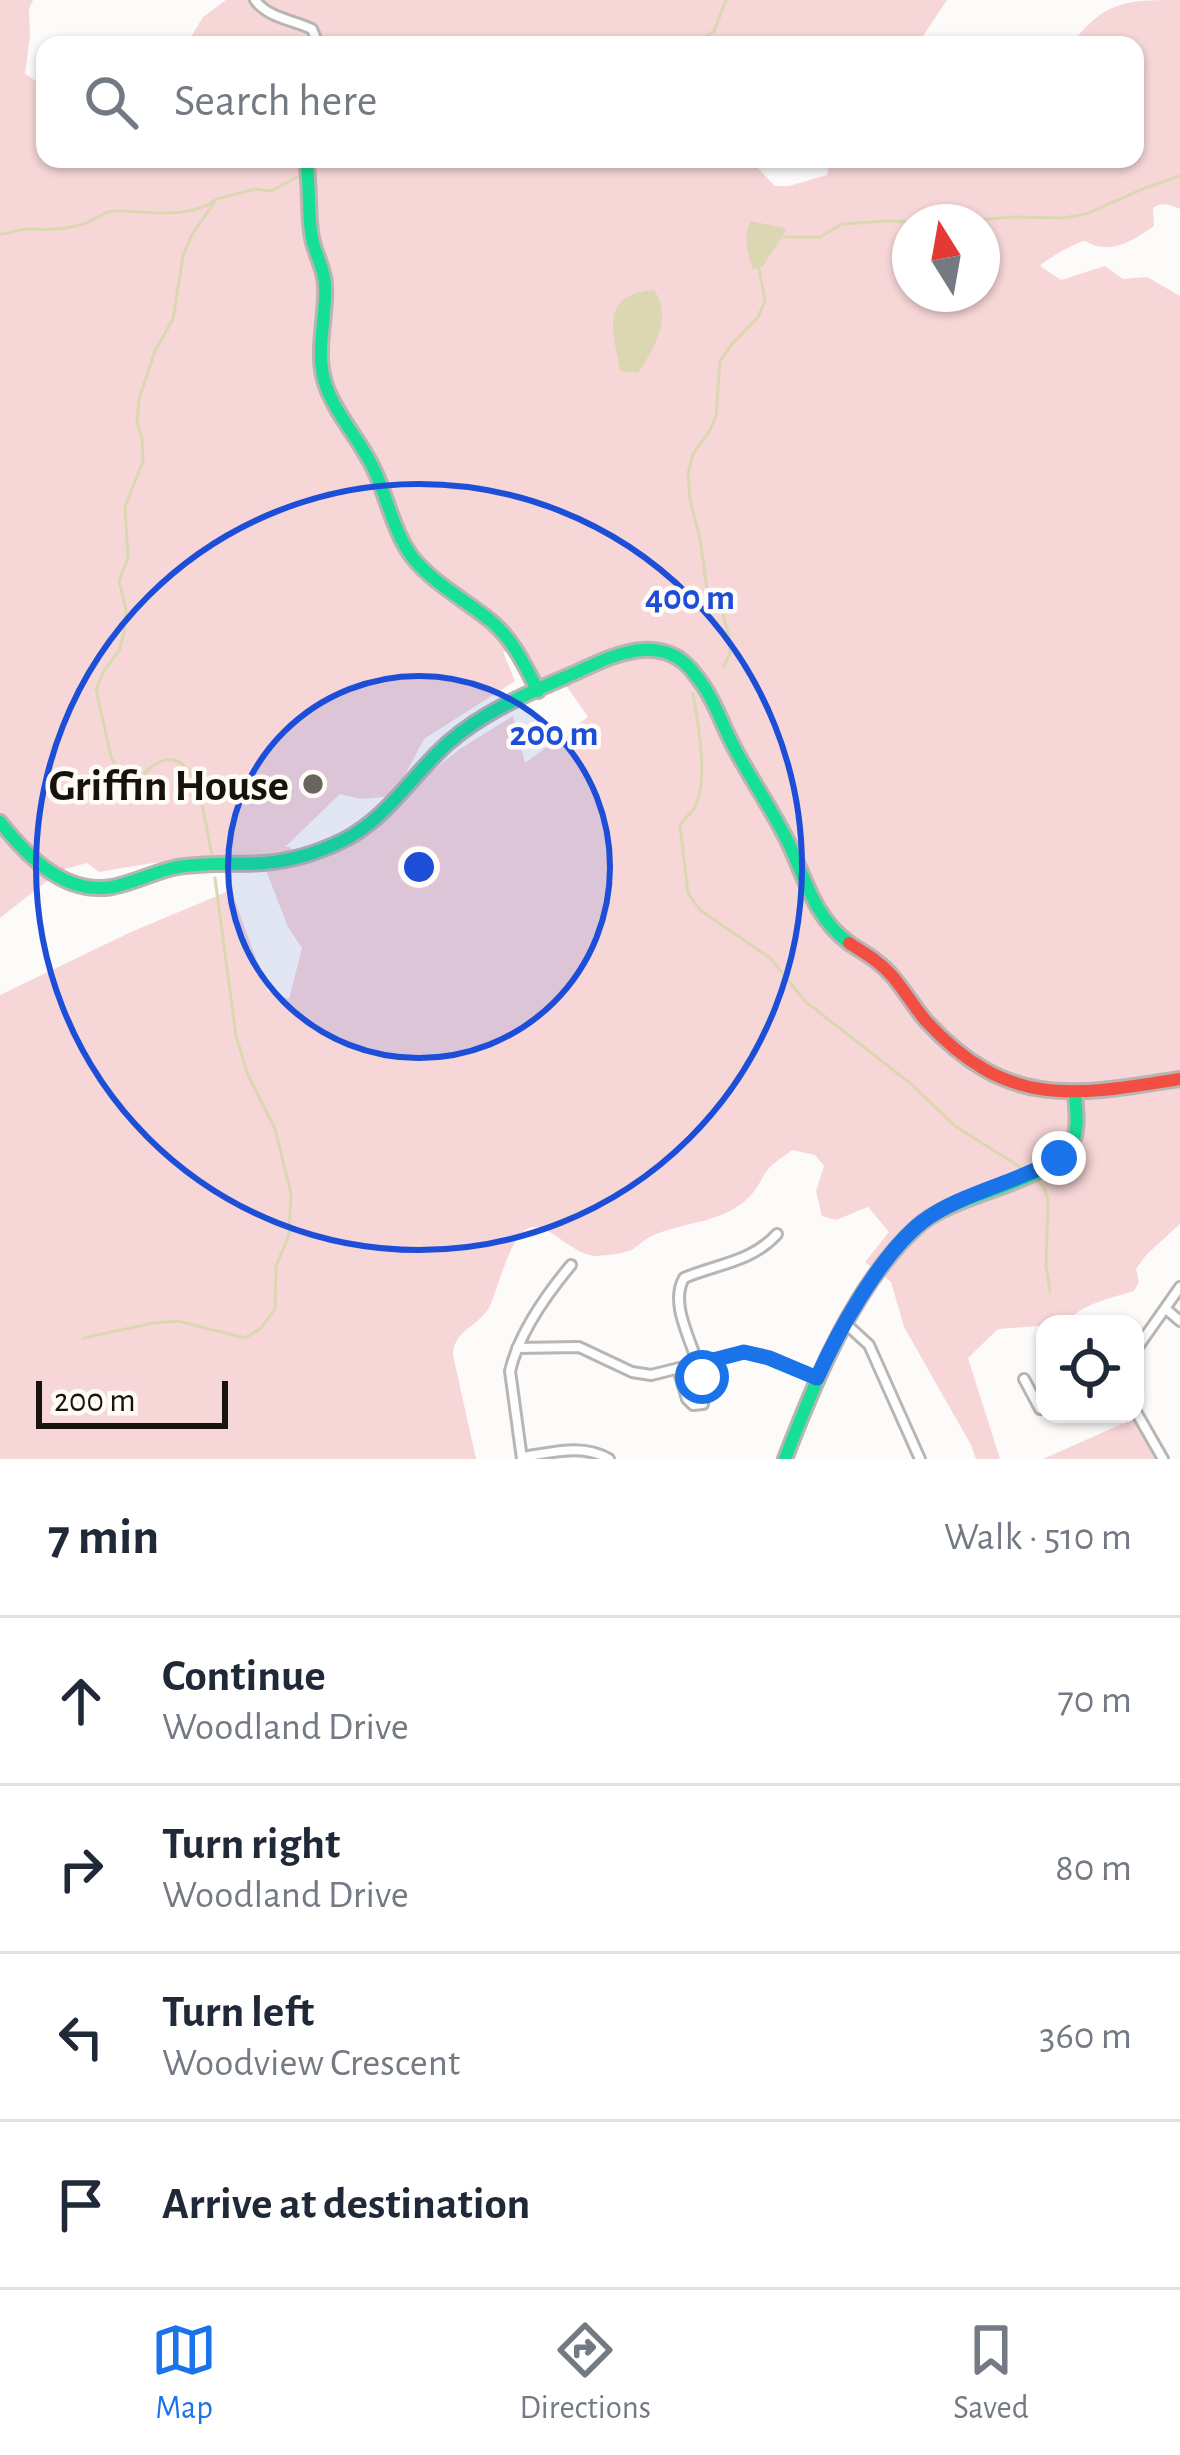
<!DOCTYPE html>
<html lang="en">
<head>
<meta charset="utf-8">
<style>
	body { margin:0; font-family:"Alegreya Sans",sans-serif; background:#f6f6f7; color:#1f2937 }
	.controls { position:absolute; right:36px; bottom:36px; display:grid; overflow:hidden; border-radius:24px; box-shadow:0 3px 9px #0004 }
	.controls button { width:108px; height:108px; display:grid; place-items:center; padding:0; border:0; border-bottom:3px solid #e0e1e3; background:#fff; color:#1f2937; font:60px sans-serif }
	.compass { position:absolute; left:892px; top:204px; width:108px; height:108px; border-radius:50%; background:#fff; box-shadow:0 3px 9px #0004; rotate:349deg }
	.scale { position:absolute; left:36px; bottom:30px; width:192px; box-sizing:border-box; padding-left:12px; border:6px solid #18120c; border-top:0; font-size:33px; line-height:42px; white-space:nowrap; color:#18120c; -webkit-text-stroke:9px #fffbf7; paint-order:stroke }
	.stop { position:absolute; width:36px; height:36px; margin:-27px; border:9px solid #1a73e8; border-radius:50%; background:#fff }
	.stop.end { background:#1a73e8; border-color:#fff; box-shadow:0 3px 12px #0008 }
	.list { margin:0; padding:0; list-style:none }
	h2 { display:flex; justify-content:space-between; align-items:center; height:156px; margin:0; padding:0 48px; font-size:51px }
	h2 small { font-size:39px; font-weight:400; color:#747a83 }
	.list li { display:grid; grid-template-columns:78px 1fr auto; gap:36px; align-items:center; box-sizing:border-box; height:168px; padding:0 48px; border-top:3px solid #e0e1e3 }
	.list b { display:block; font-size:45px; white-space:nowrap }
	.list p { margin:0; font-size:39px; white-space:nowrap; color:#747a83 }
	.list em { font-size:39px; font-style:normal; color:#747a83 }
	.icon { flex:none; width:66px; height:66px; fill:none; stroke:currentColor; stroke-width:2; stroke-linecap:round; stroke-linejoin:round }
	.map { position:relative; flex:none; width:1180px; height:1459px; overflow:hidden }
	.search { position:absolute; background:#fff; box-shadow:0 3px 9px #0004; left:36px; right:36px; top:36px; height:132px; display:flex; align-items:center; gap:30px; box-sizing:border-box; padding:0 42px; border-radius:24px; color:#747a83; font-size:45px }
	.sheet { height:828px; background:#fff }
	nav { display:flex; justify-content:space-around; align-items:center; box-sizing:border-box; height:168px; border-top:3px solid #e0e1e3; background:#fff; font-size:33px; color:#747a83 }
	nav a { display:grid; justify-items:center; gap:6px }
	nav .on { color:#1a73e8 }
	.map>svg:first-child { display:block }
	.green { fill:#f6d6d6; fill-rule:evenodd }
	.water { fill:#dbd7b2 }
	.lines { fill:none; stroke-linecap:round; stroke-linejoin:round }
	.stream { stroke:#dbd7b2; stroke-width:3 }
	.street-casing { stroke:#b9b5b2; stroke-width:14 }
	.fast-casing { stroke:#b9b5b2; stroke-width:18 }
	.jam-casing { stroke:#b9b5b2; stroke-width:18 }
	.street { stroke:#fffefe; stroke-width:8 }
	.fast { stroke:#16e098; stroke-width:12 }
	.jam { stroke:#f24e42; stroke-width:12 }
	.route { stroke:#1a73e8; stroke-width:15 }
	.ring { fill:none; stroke:#1d4ed8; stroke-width:6 }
	.poi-dot { fill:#68645f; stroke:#fffbf7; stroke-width:4.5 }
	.labels { text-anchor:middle; stroke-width:9; stroke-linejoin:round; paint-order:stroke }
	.poi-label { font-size:45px; font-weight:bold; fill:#18120c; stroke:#fffbf7; text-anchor:end }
	.centre { fill:#1d4ed8; stroke:#fffbf7; stroke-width:6 }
	.ring-label { font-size:36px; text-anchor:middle; font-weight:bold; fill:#1d4ed8; stroke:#fffbf7; stroke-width:9; stroke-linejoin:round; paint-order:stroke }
</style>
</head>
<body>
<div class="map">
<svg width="1180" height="1459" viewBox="0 0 1180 1459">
	<rect width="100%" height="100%" fill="#fdfbf9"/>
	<path class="green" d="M0 0H33L29 9 30 36 25 74 45 87V159H749L775 186H789L827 175 829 167 825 159H1135V45H1071C1104 0 1128 0 1180 0V209C1171 205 1162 201 1153 208L1154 226C1133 241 1109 256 1085 241 1076 242 1045 260 1040 266L1061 280 1105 266 1123 279 1147 277 1180 296V1224L1147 1254 1136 1269 1139 1282 1134 1291C1109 1299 1082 1303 1065 1324L998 1329 968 1358 1000 1459H976L971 1445 904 1327 891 1282 865 1262 889 1232 868 1207 836 1220 822 1216 816 1191 824 1166 815 1155 792 1150C785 1156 776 1161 770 1167 762 1176 758 1189 749 1197 725 1222 686 1222 656 1234 647 1237 641 1244 633 1249 623 1254 609 1255 597 1256 573 1256 549 1223 532 1227 511 1230 498 1289 490 1306 479 1327 454 1329 453 1355L476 1459H0V995L131 932 231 890 268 991 289 999 302 948 288 927 264 865C216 850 147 864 99 872L87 863 61 870 0 918ZM910 222H982V294H910ZM518 649 541 689 563 681 588 717 525 763 513 716 460 749 367 822 332 846 296 856 290 847H285L340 794 362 799 394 796 424 739 515 681 503 652Z
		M226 0H947L923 36 925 45H186L203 17Z
		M1133 1419 1145 1432 1158 1459H1043Z"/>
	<path class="water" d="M750 221 785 228 786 231 763 266 753 270C747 252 743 238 750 221Z
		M654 290C673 316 654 349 638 373L620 371C613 331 599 294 654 290Z"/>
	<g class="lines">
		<path class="stream" d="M693 45 714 31 726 0
			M319 162 324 159
			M947 222 1014 217 1064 218 1086 214 1145 188 1180 176
			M0 234C10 234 18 229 27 229 45 230 65 230 83 224 95 221 104 210 117 211 148 211 191 220 217 199L255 189 271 191 303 174
			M784 237H820L842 224 888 221 918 222
			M724 666 730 653 729 637 722 611 707 589 700 539 690 500 688 473 693 454 710 430 716 416 720 361 733 343 758 317 765 301 759 268
			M693 694C698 724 710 783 693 810 692 811 681 824 680 825L688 893 700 910 770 958 806 1002 910 1083 955 1126 1028 1172
			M212 854C205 829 200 744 159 762 150 766 144 775 136 780L120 772 111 757 96 689 105 669 119 651 124 633 126 610 119 581 128 558 125 507 143 461 142 438 137 422 139 399 155 351 173 319 183 256 191 236 214 203
			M1035 1179 1043 1186 1048 1199 1046 1266 1050 1292
			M84 1338 153 1323 178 1321 245 1338 261 1328 275 1309 276 1266 289 1235 291 1194 275 1129 248 1075 236 1036 215 878"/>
		<defs>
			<path id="street" d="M255 0C268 18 293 20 312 29L315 36 313 45
				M1166 1309 1180 1321
				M845 1323 869 1345 920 1459
				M517 1348 579 1347 632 1372 651 1375 744 1352 769 1357 817 1378
				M1135 1351 1180 1287
				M678 1369 687 1399 693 1405 703 1404C711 1365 664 1313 684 1278 717 1264 752 1262 777 1234
				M1024 1379 1040 1409H1045
				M1135 1410 1163 1459
				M522 1457C551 1453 582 1443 609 1459
				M522 1459 510 1371C519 1333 546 1295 571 1265"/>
			<path id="fast" d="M306 159C310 184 308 208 311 232 313 252 324 265 325 285 327 319 314 352 326 386 337 417 363 443 376 474 388 501 395 535 413 558 434 584 467 601 492 622 514 641 525 666 538 691
				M0 822C27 856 64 895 112 887 133 883 152 873 173 868 203 862 233 865 264 863 291 861 317 853 342 841 388 818 411 776 448 743 484 711 531 692 575 673 591 666 607 657 625 653 640 649 655 648 670 654 681 658 690 667 697 677 714 698 722 725 735 749 752 781 773 811 789 844 806 881 815 918 849 943
				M785 1459C815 1381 854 1285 916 1228 952 1193 1044 1185 1070 1147 1080 1132 1076 1110 1075 1093"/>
			<path id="jam" d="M849 943C864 953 881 962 893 977 905 991 914 1007 926 1021 1007 1109 1073 1096 1180 1079"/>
		</defs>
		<use href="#street" class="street-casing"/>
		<use href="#fast" class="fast-casing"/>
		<use href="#jam" class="jam-casing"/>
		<use href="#street" class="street"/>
		<use href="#fast" class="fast"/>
		<use href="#jam" class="jam"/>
	</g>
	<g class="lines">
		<path class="route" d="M702 1377 698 1364 744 1352 769 1358 817 1378C838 1331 881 1254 922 1222 960 1193 1017 1183 1059 1158"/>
	</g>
	<circle cx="419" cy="867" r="191" fill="#1d4ed8" fill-opacity=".12"/>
	<g class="ring">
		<circle cx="419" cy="867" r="191"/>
		<circle cx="419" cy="867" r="383"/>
	</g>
	<circle class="poi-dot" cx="313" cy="784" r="12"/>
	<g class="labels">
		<g class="poi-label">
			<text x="289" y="800">Griffin House</text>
		</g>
	</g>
	<circle cx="419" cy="867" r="18" class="centre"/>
	<g class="ring-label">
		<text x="690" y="609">400 m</text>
		<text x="554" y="745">200 m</text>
	</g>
</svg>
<div class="controls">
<button><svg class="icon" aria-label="locate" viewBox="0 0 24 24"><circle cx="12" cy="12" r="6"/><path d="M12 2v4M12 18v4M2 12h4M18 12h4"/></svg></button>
</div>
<svg class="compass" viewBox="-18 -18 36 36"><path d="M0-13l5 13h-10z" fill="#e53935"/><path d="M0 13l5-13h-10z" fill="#747a83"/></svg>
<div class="scale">200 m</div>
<div class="stop" style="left:702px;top:1377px"></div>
<div class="stop end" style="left:1059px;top:1158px"></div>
<div class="search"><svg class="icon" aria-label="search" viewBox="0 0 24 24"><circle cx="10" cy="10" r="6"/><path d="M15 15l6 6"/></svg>Search here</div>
</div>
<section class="sheet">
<h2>7 min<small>Walk · 510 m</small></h2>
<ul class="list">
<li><svg class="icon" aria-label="ahead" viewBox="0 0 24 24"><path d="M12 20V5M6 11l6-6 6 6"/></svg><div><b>Continue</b><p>Woodland Drive</p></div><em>70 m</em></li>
<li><svg class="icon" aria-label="right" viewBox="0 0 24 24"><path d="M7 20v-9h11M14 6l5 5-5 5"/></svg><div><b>Turn right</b><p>Woodland Drive</p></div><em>80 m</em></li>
<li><svg class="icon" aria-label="left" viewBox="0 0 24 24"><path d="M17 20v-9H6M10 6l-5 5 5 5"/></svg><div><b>Turn left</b><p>Woodview Crescent</p></div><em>360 m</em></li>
<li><svg class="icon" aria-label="arrive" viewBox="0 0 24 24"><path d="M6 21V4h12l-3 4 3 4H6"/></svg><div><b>Arrive at destination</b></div></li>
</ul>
</section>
<nav>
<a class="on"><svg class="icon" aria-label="map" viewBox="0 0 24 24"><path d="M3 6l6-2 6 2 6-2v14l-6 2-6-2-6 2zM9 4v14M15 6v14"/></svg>Map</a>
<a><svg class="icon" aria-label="directions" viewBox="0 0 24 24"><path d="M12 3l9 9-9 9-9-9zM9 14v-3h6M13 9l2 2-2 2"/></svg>Directions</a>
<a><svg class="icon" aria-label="saved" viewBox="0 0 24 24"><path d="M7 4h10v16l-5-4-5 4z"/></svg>Saved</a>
</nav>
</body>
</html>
